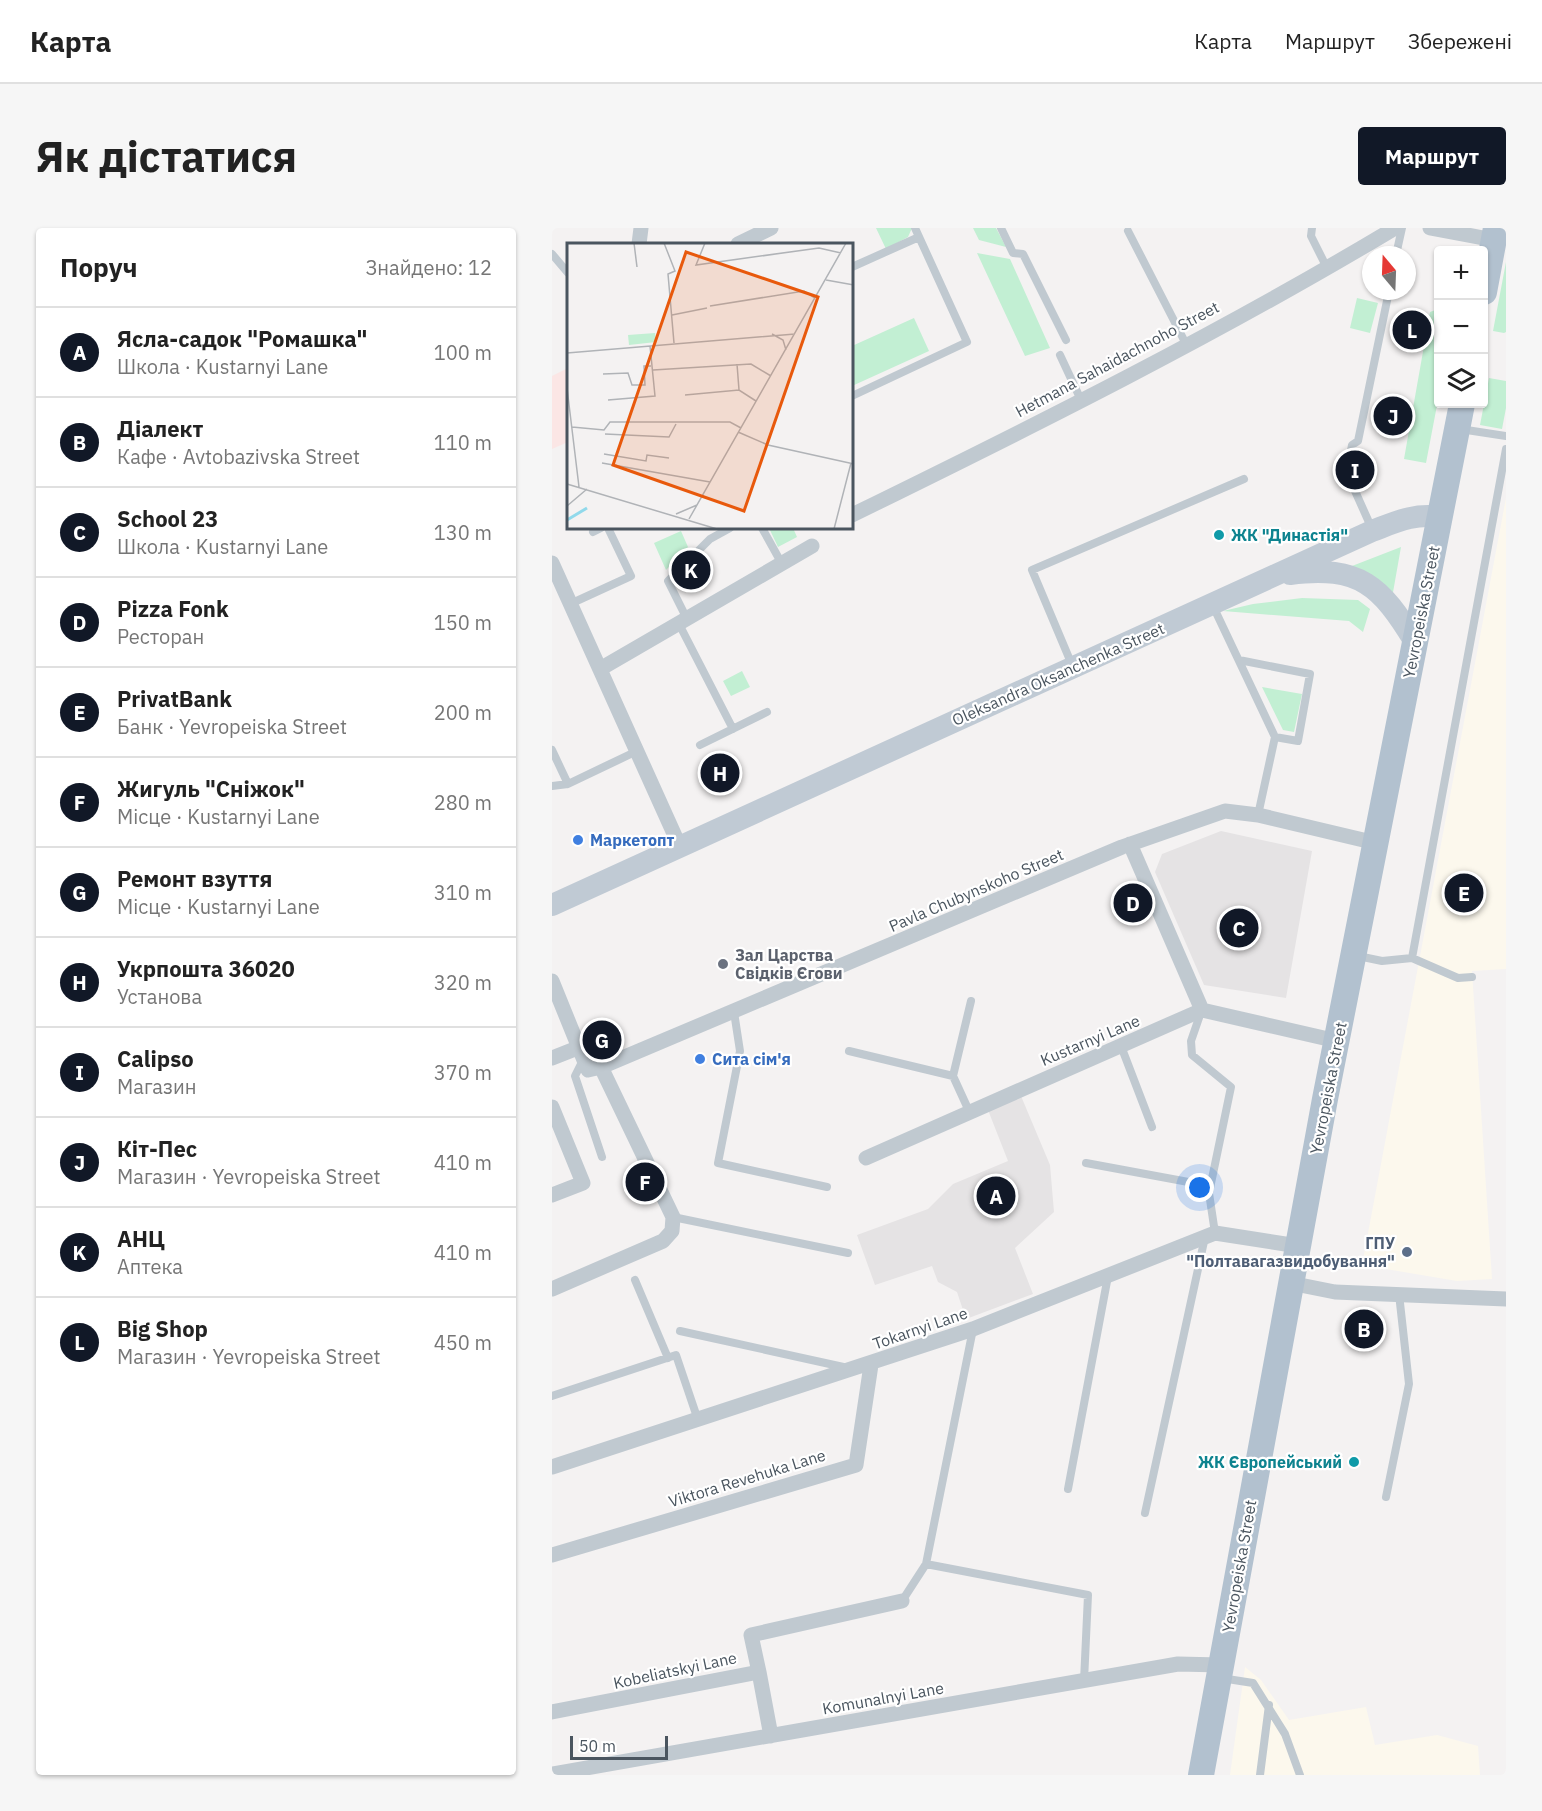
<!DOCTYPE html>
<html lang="uk">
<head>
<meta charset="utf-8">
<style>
	body { margin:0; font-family:"IBM Plex Sans",sans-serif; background:#f6f6f6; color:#222 }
	.controls { position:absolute; right:18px; top:18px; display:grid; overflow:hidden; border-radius:6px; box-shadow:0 2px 4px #0004 }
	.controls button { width:54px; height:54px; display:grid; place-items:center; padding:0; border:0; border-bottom:2px solid #e0e0e0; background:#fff; color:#222; font:30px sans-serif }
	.compass { position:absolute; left:810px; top:18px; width:54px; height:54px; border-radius:50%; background:#fff; box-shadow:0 2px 4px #0004; rotate:341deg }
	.scale { position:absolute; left:18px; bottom:15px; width:98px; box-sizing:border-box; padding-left:6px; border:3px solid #4a555f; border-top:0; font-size:16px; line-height:21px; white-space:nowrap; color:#4a555f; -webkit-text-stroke:4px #fff; paint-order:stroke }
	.you { position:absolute; left:648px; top:960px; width:21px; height:21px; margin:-15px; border:4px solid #fff; border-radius:50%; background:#1a73e8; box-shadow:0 0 0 9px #1a73e833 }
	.badge { display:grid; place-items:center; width:39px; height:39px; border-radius:50%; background:#111827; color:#fff; font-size:20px; font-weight:700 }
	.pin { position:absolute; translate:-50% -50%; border:3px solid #fff; box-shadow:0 2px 6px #0006 }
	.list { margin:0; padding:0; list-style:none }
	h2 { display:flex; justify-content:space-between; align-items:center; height:78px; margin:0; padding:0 24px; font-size:26px }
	h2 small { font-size:20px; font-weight:400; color:#767676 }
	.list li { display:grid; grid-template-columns:39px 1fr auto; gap:18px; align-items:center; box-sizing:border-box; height:90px; padding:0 24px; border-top:2px solid #e0e0e0 }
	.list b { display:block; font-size:22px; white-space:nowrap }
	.list p { margin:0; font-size:20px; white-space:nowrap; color:#767676 }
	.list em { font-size:20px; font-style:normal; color:#767676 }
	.icon { flex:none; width:33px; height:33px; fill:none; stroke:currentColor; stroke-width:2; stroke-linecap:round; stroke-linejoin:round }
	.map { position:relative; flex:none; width:954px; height:1547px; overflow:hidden; border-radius:6px }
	header { display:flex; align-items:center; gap:36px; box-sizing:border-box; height:84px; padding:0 30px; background:#fff; border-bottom:2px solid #e0e0e0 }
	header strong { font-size:28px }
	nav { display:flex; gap:33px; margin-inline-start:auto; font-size:21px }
	.intro { display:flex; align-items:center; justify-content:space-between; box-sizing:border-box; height:144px; padding:0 36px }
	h1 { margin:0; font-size:42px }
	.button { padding:15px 27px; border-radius:6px; background:#111827; color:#fff; font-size:21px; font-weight:700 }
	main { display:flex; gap:36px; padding:0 36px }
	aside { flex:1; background:#fff; border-radius:6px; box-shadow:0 2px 4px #0004 }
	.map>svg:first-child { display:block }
	.commercial { fill:#fcf8ed }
	.education { fill:#e5e3e4 }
	.medical { fill:#fbe6e5 }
	.green { fill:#c2efd3 }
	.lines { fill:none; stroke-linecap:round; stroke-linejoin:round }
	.service { stroke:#c0c9d0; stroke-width:8 }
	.minor { stroke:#c0c9d0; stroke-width:15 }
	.secondary { stroke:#c0cad4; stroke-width:22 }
	.primary { stroke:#b2c1cf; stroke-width:26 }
	.culture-dot { fill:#0f9aa8; stroke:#fff; stroke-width:2 }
	.shop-dot { fill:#3f7fe0; stroke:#fff; stroke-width:2 }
	.worship-dot { fill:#6b7280; stroke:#fff; stroke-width:2 }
	.service-dot { fill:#5c6f8a; stroke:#fff; stroke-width:2 }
	.labels { text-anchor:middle; stroke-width:4.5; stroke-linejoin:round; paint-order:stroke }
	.street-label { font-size:16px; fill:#4a555f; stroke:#fff }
	.culture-label { font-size:16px; font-weight:bold; fill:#0d838f; stroke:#fff; text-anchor:start }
	.shop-label { font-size:16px; font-weight:bold; fill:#366cbe; stroke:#fff; text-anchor:start }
	.worship-label { font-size:16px; font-weight:bold; fill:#5b616d; stroke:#fff; text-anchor:start }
	.service-label { font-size:16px; font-weight:bold; fill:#4e5e75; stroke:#fff; text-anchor:end }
	.inset-river { fill:none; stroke:#91d9eb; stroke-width:3 }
	.inset-road { fill:none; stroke:#b0b3b7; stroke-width:1.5 }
	.view { fill:#e8590c; fill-opacity:0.15; stroke:#e8590c; stroke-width:3 }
	.inset-edge { fill:none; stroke:#4a555f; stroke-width:3 }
</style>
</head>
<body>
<header>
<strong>Карта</strong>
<nav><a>Карта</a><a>Маршрут</a><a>Збережені</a></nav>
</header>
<div class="intro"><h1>Як дістатися</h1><a class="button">Маршрут</a></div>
<main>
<aside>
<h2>Поруч<small>Знайдено: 12</small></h2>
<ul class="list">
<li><span class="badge">A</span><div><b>Ясла-садок &quot;Ромашка&quot;</b><p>Школа · Kustarnyi Lane</p></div><em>100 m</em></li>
<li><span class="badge">B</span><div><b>Діалект</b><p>Кафе · Avtobazivska Street</p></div><em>110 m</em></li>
<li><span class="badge">C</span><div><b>School 23</b><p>Школа · Kustarnyi Lane</p></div><em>130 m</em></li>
<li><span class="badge">D</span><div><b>Pizza Fonk</b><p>Ресторан</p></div><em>150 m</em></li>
<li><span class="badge">E</span><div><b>PrivatBank</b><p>Банк · Yevropeiska Street</p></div><em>200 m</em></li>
<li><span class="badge">F</span><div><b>Жигуль &quot;Сніжок&quot;</b><p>Місце · Kustarnyi Lane</p></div><em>280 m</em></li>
<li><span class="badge">G</span><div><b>Ремонт взуття</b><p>Місце · Kustarnyi Lane</p></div><em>310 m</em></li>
<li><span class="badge">H</span><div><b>Укрпошта 36020</b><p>Установа</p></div><em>320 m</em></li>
<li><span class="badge">I</span><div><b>Calipso</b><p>Магазин</p></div><em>370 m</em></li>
<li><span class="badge">J</span><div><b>Кіт-Пес</b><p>Магазин · Yevropeiska Street</p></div><em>410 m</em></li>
<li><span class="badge">K</span><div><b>АНЦ</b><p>Аптека</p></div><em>410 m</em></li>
<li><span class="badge">L</span><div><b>Big Shop</b><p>Магазин · Yevropeiska Street</p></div><em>450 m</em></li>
</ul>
</aside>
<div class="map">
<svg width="954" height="1547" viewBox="0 0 954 1547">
	<rect width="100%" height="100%" fill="#f4f2f2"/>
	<path class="commercial" d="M954 270V741L920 743 940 1051 905 1053 810 1037Z
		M693 1439 709 1452 737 1492 814 1479 823 1517 885 1507 926 1518 928 1547H678Z"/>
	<path class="education" d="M669 603 760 623 734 770 652 757 603 644 610 626Z
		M469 868 498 937 502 984 463 1020 481 1066 414 1091 405 1064 386 1054 380 1038 323 1057 305 1007 376 981 401 956 456 933 436 882Z"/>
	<path class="medical" d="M16 140V214L0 221V148Z"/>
	<path class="green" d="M324 0H360L356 9 334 21Z
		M421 0H444L454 19 427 12Z
		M425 25 458 31 498 120 473 128Z
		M954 34V104L952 105 941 103Z
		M805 70 826 75 818 105 798 100Z
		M886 81V172L874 235 852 231 878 84Z
		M362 90 377 123 300 158V118Z
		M937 150 954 153V180L950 201 928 197Z
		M217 300H241L245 309 226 319Z
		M129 303 136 319 114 342 102 315Z
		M849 319 840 370 800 338Z
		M750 370 806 372 818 381 811 404 797 393 671 383 701 376Z
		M190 443 198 459 179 468 171 453Z
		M710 459 750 466 742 504 731 502Z"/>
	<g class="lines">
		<path class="service" d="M449 0 461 25 471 26 514 112
			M760 0 759 8 775 40
			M576 3 634 116
			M0 26 16 45
			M844 27 850 0
			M300 39 367 9
			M508 127 529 172
			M300 168 415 114 363 0
			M908 201 954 208
			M210 300 230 336
			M820 301 795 245 800 217 806 213 837 63
			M41 304 49 300
			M18 376 79 348 56 300
			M661 378 723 509 706 587
			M135 391 116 353 158 311 178 300
			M127 396 181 501
			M687 432 758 446 746 513 723 509
			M520 437 480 342 692 251
			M148 517 215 484
			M0 522 16 556
			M0 558 16 556 85 523
			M806 728 830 733 860 730 954 221
			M860 730 906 750 920 749
			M182 784 188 823 166 935 275 959
			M649 784 639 813 640 827 679 859 657 965 663 1005
			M569 818 600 899
			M297 823 401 848 419 773
			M31 832 23 848 50 929
			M401 848 417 883
			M534 935 658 958
			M121 989 296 1025
			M83 1052 116 1130
			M128 1103 296 1140
			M0 1168 124 1127 146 1192
			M516 1261 556 1048
			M834 1269 857 1156 847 1066
			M593 1285 653 1009
			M374 1336 536 1367 532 1453
			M350 1373 374 1336 421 1101
			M669 1450 701 1455 733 1506 748 1547
			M708 1547 717 1477"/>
		<path class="minor" d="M878 0 942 12
			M87 16 89 0
			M186 16 219 0
			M300 287C484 197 668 105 843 0
			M0 335 128 619
			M48 441 260 318
			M578 616 650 782
			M0 753 36 842 49 839 121 989 120 1003 111 1013 0 1061
			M0 830 28 819
			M49 839 570 619 673 583 706 587 824 615
			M0 879 31 955 0 967
			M314 930 650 782 785 813
			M738 1055 783 1064 954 1071
			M0 1239 421 1101 663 1005 746 1018
			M0 1327 304 1237 319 1137
			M207 1444 219 1508
			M0 1484 207 1444 199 1407 350 1373
			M0 1546 626 1436 669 1437"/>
		<path class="secondary" d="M738 346C808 337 829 358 863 414
			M0 677 820 303C844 294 862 285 888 289"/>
		<path class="primary" d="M932 64 944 0
			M649 1547 773 871 910 176"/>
	</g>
	<g class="culture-dot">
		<circle cx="667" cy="307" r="6"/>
		<circle cx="802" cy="1234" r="6"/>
	</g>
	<g class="shop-dot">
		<circle cx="26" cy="612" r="6"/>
		<circle cx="148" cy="831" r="6"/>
	</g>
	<circle class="worship-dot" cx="171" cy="736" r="6"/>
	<circle class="service-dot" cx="855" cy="1024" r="6"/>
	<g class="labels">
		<g class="street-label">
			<text transform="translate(565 131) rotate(-28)" y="6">Hetmana Sahaidachnoho Street</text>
			<text transform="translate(869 384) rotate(-79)" y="6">Yevropeiska Street</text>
			<text transform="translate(506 446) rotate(-24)" y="6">Oleksandra Oksanchenka Street</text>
			<text transform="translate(424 662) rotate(-23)" y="6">Pavla Chubynskoho Street</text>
			<text transform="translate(538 812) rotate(-23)" y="6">Kustarnyi Lane</text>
			<text transform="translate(776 860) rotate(-79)" y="6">Yevropeiska Street</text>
			<text transform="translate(368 1100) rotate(-19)" y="6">Tokarnyi Lane</text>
			<text transform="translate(195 1250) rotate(-17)" y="6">Viktora Revehuka Lane</text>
			<text transform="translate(687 1338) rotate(-80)" y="6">Yevropeiska Street</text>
			<text transform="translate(123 1442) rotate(-12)" y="6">Kobeliatskyi Lane</text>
			<text transform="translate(331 1470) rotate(-10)" y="6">Komunalnyi Lane</text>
		</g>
		<g class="culture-label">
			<text x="679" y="313">ЖК "Династія"</text>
			<text x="790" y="1240" text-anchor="end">ЖК Європейський</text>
		</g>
		<g class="shop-label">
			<text x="38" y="618">Маркетопт</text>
			<text x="160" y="837">Сита сім'я</text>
		</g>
		<g class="worship-label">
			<text x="183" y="733">Зал Царства<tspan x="183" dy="18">Cвідків Єгови</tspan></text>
		</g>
		<g class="service-label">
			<text x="843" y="1021">ГПУ<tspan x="843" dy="18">"Полтавагазвидобування"</tspan></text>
		</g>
	</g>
	<g transform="translate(15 15)">
		<rect width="286" height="286" fill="#f4f2f2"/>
		<path d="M88 90 89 99 62 102 61 92Z" fill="#c2efd3"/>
		<path class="inset-river" d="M0 277 20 265"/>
		<path class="inset-road" d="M67 0 70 24M97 0 108 28 101 31 107 100M138 0 129 22 252 5 274 10M259 37 287 42M143 63 237 48 248 55M105 72 140 65M205 91 216 97 219 107M0 110 228 91M170 121 172 147M86 127 184 121 204 133M36 131 61 130 65 142H78L77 123H84M0 145 12 244M118 152 172 147 189 158M41 157 88 153 83 103M5 184 37 187 43 179H163L174 185M171 189 201 202 287 221M38 191 102 194 109 181M37 211 79 218 80 212 102 215M35 220 143 239M0 241 150 286M0 263 20 246M109 271 130 262M122 276 279 0M267 286 284 220"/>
		<path class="view" d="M119 9 251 54 177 268 46 222Z"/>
		<rect width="286" height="286" class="inset-edge"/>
	</g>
</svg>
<div class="controls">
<button>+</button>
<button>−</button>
<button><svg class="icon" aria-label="layers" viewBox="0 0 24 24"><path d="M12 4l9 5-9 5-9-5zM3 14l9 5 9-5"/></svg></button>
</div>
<svg class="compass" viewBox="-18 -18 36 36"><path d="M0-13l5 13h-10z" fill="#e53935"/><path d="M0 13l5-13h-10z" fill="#767676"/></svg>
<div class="scale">50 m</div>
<div class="you"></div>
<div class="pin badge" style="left:444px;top:968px">A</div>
<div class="pin badge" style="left:812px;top:1101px">B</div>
<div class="pin badge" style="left:687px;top:700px">C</div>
<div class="pin badge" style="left:581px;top:675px">D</div>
<div class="pin badge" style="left:912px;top:665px">E</div>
<div class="pin badge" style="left:93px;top:954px">F</div>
<div class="pin badge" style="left:50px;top:812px">G</div>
<div class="pin badge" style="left:168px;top:545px">H</div>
<div class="pin badge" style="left:803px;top:242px">I</div>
<div class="pin badge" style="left:841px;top:188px">J</div>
<div class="pin badge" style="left:139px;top:342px">K</div>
<div class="pin badge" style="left:860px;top:102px">L</div>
</div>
</main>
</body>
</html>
